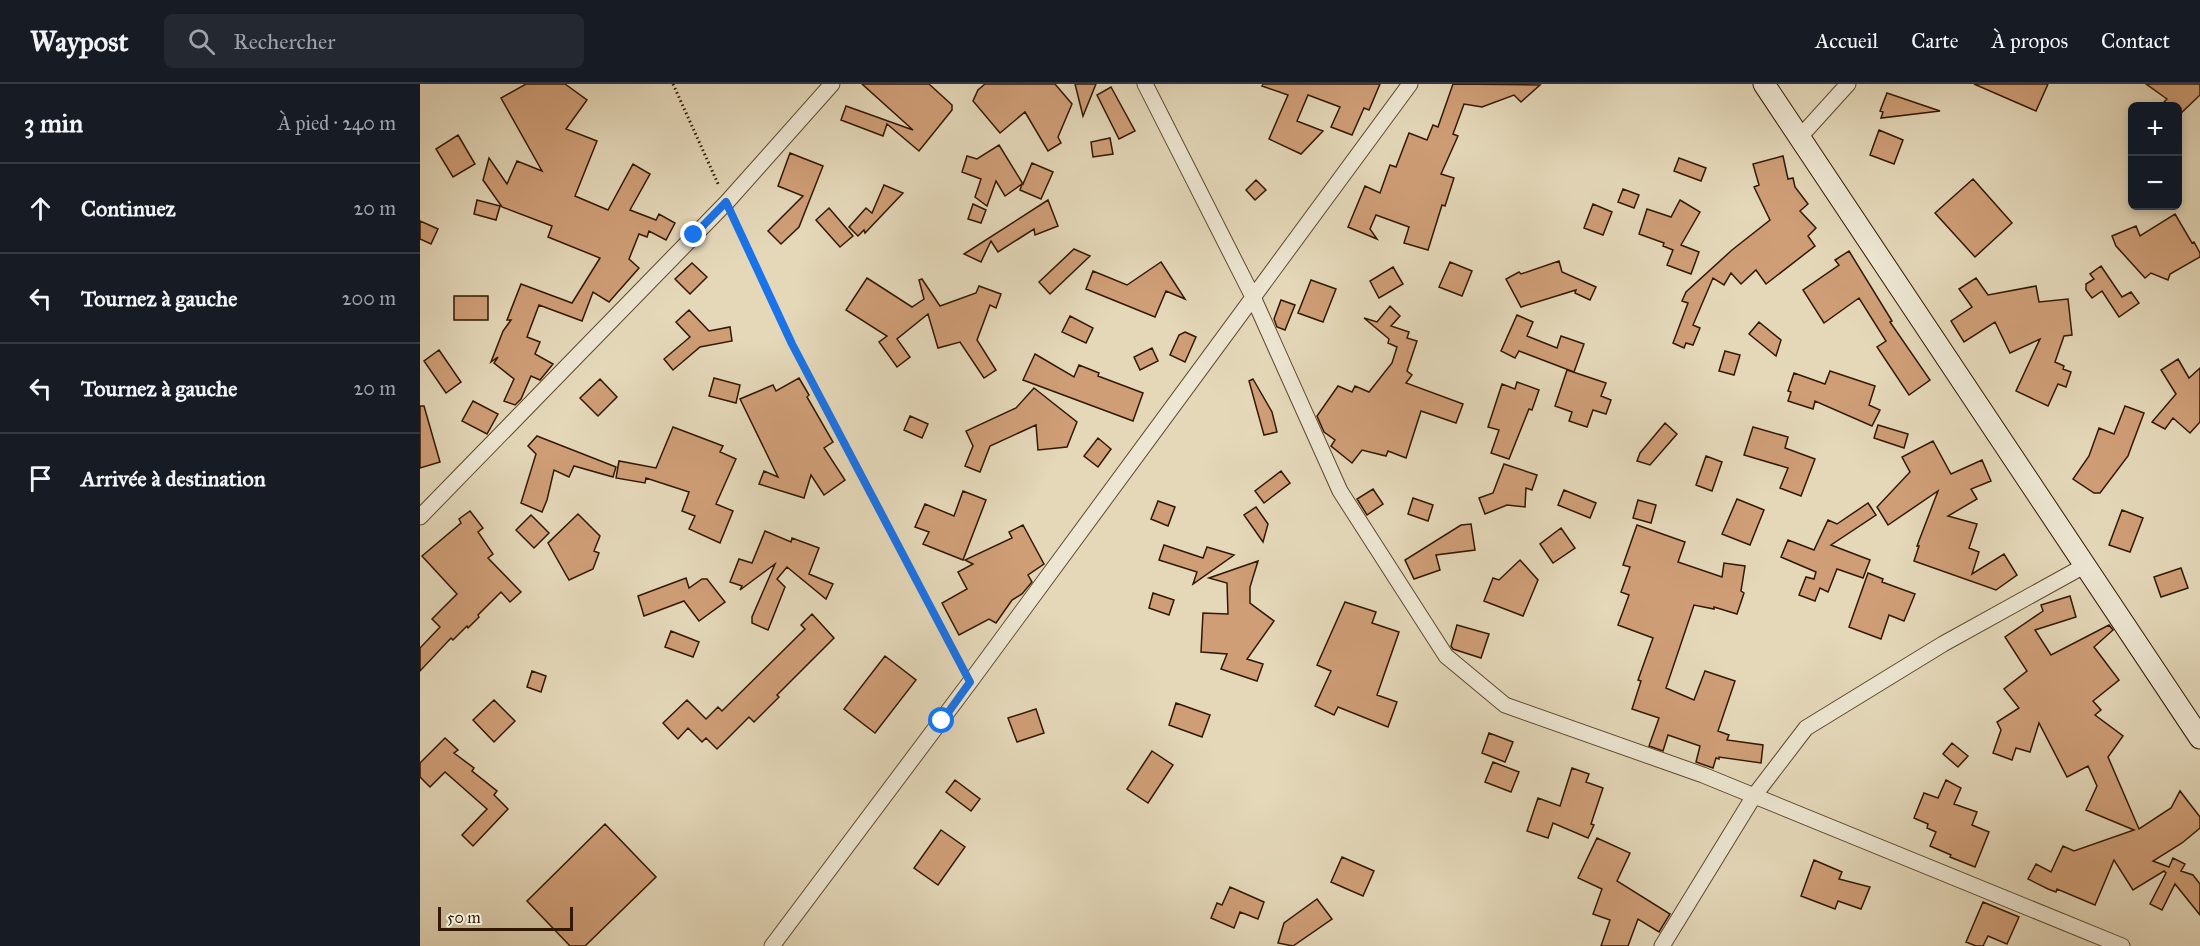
<!DOCTYPE html>
<html lang="fr">
<head>
<meta charset="utf-8">
<style>
	body { margin:0; font-family:"IM FELL Great Primer",serif; background:#242831; color:#f1f3f6 }
	.controls { position:absolute; right:18px; top:18px; display:grid; overflow:hidden; border-radius:9px; box-shadow:0 3px 9px #0003 }
	.controls button { width:54px; height:54px; display:grid; place-items:center; padding:0; border:0; border-bottom:2px solid #363941; background:#171b24; color:#f1f3f6; font:30px sans-serif }
	.scale { position:absolute; left:18px; bottom:15px; width:135px; box-sizing:border-box; padding-left:6px; border:3px solid #321800; border-top:0; font-size:16px; line-height:21px; white-space:nowrap; color:#321800; -webkit-text-stroke:4px #ede6d2; paint-order:stroke }
	.stop { position:absolute; width:18px; height:18px; margin:-14px; border:4px solid #1a73e8; border-radius:50%; background:#fff }
	.stop.end { background:#1a73e8; border-color:#fff; box-shadow:0 2px 6px #0008 }
	.list { margin:0; padding:0; list-style:none }
	h2 { display:flex; justify-content:space-between; align-items:center; height:78px; margin:0; padding:0 24px; font-size:26px }
	h2 small { font-size:20px; font-weight:400; color:#9ea1a6 }
	.list li { display:grid; grid-template-columns:39px 1fr auto; gap:18px; align-items:center; box-sizing:border-box; height:90px; padding:0 24px; border-top:2px solid #363941 }
	.list b { display:block; font-size:22px; white-space:nowrap }
	.list em { font-size:20px; font-style:normal; color:#9ea1a6 }
	.icon { flex:none; width:33px; height:33px; fill:none; stroke:currentColor; stroke-width:2; stroke-linecap:round; stroke-linejoin:round }
	.map { position:relative; flex:none; width:1780px; height:862px; overflow:hidden }
	header { display:flex; align-items:center; gap:36px; box-sizing:border-box; height:84px; padding:0 30px; background:#171b24; border-bottom:2px solid #363941 }
	header strong { font-size:28px }
	nav { display:flex; gap:33px; margin-inline-start:auto; font-size:21px }
	.search { width:420px; height:54px; background:#242831; display:flex; align-items:center; gap:15px; box-sizing:border-box; padding:0 21px; border-radius:9px; color:#9ea1a6; font-size:22px }
	main { display:flex }
	aside { flex:1; background:#171b24 }
	.map>svg:first-child { display:block }
	.building { fill:#cf9e77; stroke:#321800; stroke-width:1.5 }
	.lines { fill:none; stroke-linecap:round; stroke-linejoin:round }
	.street-casing { stroke:#5e482e; stroke-width:17 }
	.secondary-casing { stroke:#321800; stroke-width:23 }
	.path { stroke:#321800; stroke-width:3; stroke-dasharray:1.5 3; stroke-linecap:butt }
	.street { stroke:#ede6d2; stroke-width:15 }
	.secondary { stroke:#ede6d2; stroke-width:21 }
	.route { stroke:#1a73e8; stroke-width:8 }
</style>
</head>
<body>
<header>
<strong>Waypost</strong>
<div class="search"><svg class="icon" aria-label="search" viewBox="0 0 24 24"><circle cx="10" cy="10" r="6"/><path d="M15 15l6 6"/></svg>Rechercher</div>
<nav><a>Accueil</a><a>Carte</a><a>À propos</a><a>Contact</a></nav>
</header>
<main>
<aside>
<h2>3 min<small>À pied · 240 m</small></h2>
<ul class="list">
<li><svg class="icon" aria-label="ahead" viewBox="0 0 24 24"><path d="M12 20V5M6 11l6-6 6 6"/></svg><div><b>Continuez</b></div><em>20 m</em></li>
<li><svg class="icon" aria-label="left" viewBox="0 0 24 24"><path d="M17 20v-9H6M10 6l-5 5 5 5"/></svg><div><b>Tournez à gauche</b></div><em>200 m</em></li>
<li><svg class="icon" aria-label="left" viewBox="0 0 24 24"><path d="M17 20v-9H6M10 6l-5 5 5 5"/></svg><div><b>Tournez à gauche</b></div><em>20 m</em></li>
<li><svg class="icon" aria-label="arrive" viewBox="0 0 24 24"><path d="M6 21V4h12l-3 4 3 4H6"/></svg><div><b>Arrivée à destination</b></div></li>
</ul>
</aside>
<div class="map">
<svg width="1780" height="862" viewBox="0 0 1780 862">
	<rect width="100%" height="100%" fill="#e4d8b9"/>
	<filter id="stains"><feTurbulence type="fractalNoise" baseFrequency=".00333" numOctaves="4"/><feColorMatrix values="0 0 0 0 .2 0 0 0 0 .09 0 0 0 0 .02 0 0 0 .5 -.17"/></filter>
	<radialGradient id="worn" r=".72"><stop offset=".6" stop-color="#630" stop-opacity="0"/><stop offset="1" stop-color="#630" stop-opacity=".3"/></radialGradient>
	<path class="building" d="M106 0H145L167 16 146 45 177 57 155 112 188 126 213 80 230 90 210 126 236 136 239 130 255 139 246 156 229 147 227 153 219 150 209 175 219 184 189 218 173 208 162 237 119 221 107 253 120 258 115 270 133 280 120 296 111 292 101 315 95 321 84 317 94 295 74 279 78 273 71 278 83 247 91 236H87L101 200 152 219 180 174 128 153 132 142 82 123 63 96 69 74 87 100 97 77 122 87 81 14Z
		M442 0H509L532 21V26L499 67 467 40 463 52 421 36 426 22 493 46Z
		M565 0H635L652 20 638 53 641 59 628 67 605 28 580 49 553 17 558 6Z
		M655 0H676L663 32Z
		M843 0H960L949 26 944 24 932 51 911 43 920 23 888 11 877 37 903 47 881 70 849 55 868 11 842 2Z
		M1033 0 1120 1 1101 18 1094 11 1062 23 1044 20 1033 50 1038 52 1021 90 1034 94 1025 122 1022 121 1008 166 984 159 989 143 956 131 950 145 957 155 928 143 945 102 960 109 970 81 976 83 989 49 1007 56 1013 41 1018 43Z
		M1554 0H1628L1616 27Z
		M1726 0H1780V11L1758 32V22H1740L1747 15Z
		M691 3 715 47 699 55 677 11Z
		M1467 9 1520 27 1461 34 1463 28 1460 27Z
		M1459 46 1483 56 1474 80 1450 71Z
		M38 51 55 80 33 93 16 65Z
		M690 54 693 70 673 73 671 58Z
		M579 61 603 100 612 79 633 88 621 115 600 106 602 100 585 112 576 97 567 122 555 113 561 95 542 88 547 72 557 75Z
		M370 69 403 82 379 143 361 160 348 147 383 112 358 102Z
		M1363 72 1368 95 1373 94 1375 103 1388 120 1380 127 1396 144 1388 152 1395 162 1346 200 1336 186 1321 200 1311 189 1304 201 1293 194 1273 241 1280 244 1273 261 1266 259 1264 264 1253 259 1268 219 1262 217 1266 208 1312 166 1350 136 1334 103 1339 101 1333 80Z
		M1259 74 1286 84 1281 97 1254 87Z
		M1553 95 1592 139 1555 173 1515 129Z
		M836 96 846 106 835 116 826 106Z
		M464 101 483 109 445 149 444 146 438 152 429 143 446 124 452 129Z
		M1203 105 1219 111 1214 124 1198 118Z
		M57 116 80 122 76 136 54 130Z
		M628 116 638 142 615 151 614 145 578 168 571 157 561 178 544 170Z
		M1260 116 1280 128 1261 161 1279 168 1271 190 1247 181 1253 166 1243 162 1244 159 1219 150 1227 125 1251 133Z
		M553 120 566 126 561 139 548 135Z
		M1173 120 1192 128 1183 151 1164 144Z
		M409 124 433 152 420 163 396 136Z
		M1755 130 1772 159 1774 158 1780 169V173L1750 190 1748 196 1731 189 1725 194 1696 162 1692 152 1716 142 1720 152Z
		M0 137 18 145 11 160 0 155Z
		M654 165 670 172 630 210 619 198Z
		M1429 167 1472 237 1470 238 1510 296 1489 311 1457 263 1466 257 1439 214 1404 239 1383 206 1419 181 1415 176Z
		M1139 177 1142 188 1176 203 1170 216 1155 209 1156 206 1101 223 1086 195 1099 188 1101 190Z
		M741 178 765 215 746 207 735 233 666 205 673 187 707 201Z
		M1030 178 1052 187 1042 212 1019 203Z
		M272 179 287 193 270 210 255 195Z
		M1681 182 1702 213 1711 208 1719 219 1699 233 1682 207 1672 214 1666 206V200L1674 195 1670 190Z
		M973 183 983 200 959 214 950 197Z
		M447 194 492 223 504 215 499 196 502 195 520 222 556 209 559 202 581 210 576 224 570 221 557 256 576 286 564 294 540 258 518 264 508 230 477 255 490 273 477 283 459 258 467 252 426 226Z
		M1556 194 1568 211 1616 202 1619 218 1648 215 1652 251 1644 252 1635 278 1644 282 1643 285 1651 288 1646 303 1638 300 1628 322 1596 307 1620 255 1590 269 1575 238 1544 258 1531 237 1552 223 1539 205Z
		M891 196 916 205 903 238 878 229Z
		M34 212H68V236H34Z
		M861 216 875 221 865 246 857 243 854 235Z
		M970 222 980 232 971 242 989 248 987 254 997 257 987 287 992 291 986 299 1043 320 1036 339 1001 327 986 374 968 367 966 372 942 366 932 379 911 362 915 356 904 348 897 332 918 302 932 308 935 302 949 308 972 279 977 263 968 259 969 255 944 234 957 238Z
		M269 226 289 247 310 243 312 257 280 263 253 286 244 275 270 253 256 238Z
		M1097 231 1113 238 1107 252 1137 264 1141 252 1164 260 1154 288 1099 267 1095 274 1081 267Z
		M650 232 673 244 666 259 642 248Z
		M1339 238 1361 256 1356 272 1329 250Z
		M765 248 776 253 765 278 750 271 759 251Z
		M732 264 738 277 720 286 714 273Z
		M19 266 41 298 26 309 4 277Z
		M1305 267 1320 271 1314 291 1299 287Z
		M615 270 654 293 659 281 679 289 678 292 723 309 713 337 603 296Z
		M1758 275 1769 294 1780 284V338L1770 349 1753 334 1745 345 1732 338 1756 310 1741 286Z
		M1147 286 1186 299 1181 312 1191 316 1186 330 1173 326 1167 343 1149 337 1152 328 1135 322Z
		M1410 287 1455 302 1449 321 1460 326 1452 342 1395 317 1393 325 1368 317 1371 308 1368 307 1374 289 1405 300Z
		M294 294 320 301 316 319 289 312Z
		M379 294 389 311 387 313 413 358 404 364 425 396 404 411 391 391 384 414 339 400 344 387 358 393 320 315 353 301 356 307Z
		M180 295 197 313 178 332 160 314Z
		M833 295 852 328 857 348 844 351 829 297Z
		M1097 298 1119 306 1112 326 1109 325 1089 375 1071 369 1079 346 1068 343 1082 300 1095 305Z
		M614 304 657 338 647 363 618 366 616 341 570 362 560 388 545 382 553 362 546 347 596 324Z
		M53 317 78 330 67 350 42 337Z
		M0 322H4L20 378 0 384Z
		M1705 322 1724 329 1712 361 1708 372 1680 409H1674L1653 395 1669 372 1679 344 1694 350Z
		M490 332 508 340 502 354 484 346Z
		M1245 339 1257 350 1230 381 1217 377 1220 369Z
		M1458 341 1488 350 1484 364 1454 354Z
		M253 343 303 362 300 368 316 375 296 420 313 427 300 459 269 445 275 432 262 427 269 408 226 394 225 399 196 394 199 377 236 384Z
		M1333 343 1368 353 1365 364 1395 375 1381 412 1360 404 1368 384 1324 371Z
		M117 352 196 383 193 393 154 382 149 393 134 386 127 416 122 428 101 419 116 370 108 362Z
		M678 354 691 365 678 383 664 372Z
		M1513 357 1531 390 1562 376 1571 397 1551 405 1557 415 1528 432 1557 440 1549 464 1559 468 1552 490 1584 470 1597 491 1576 506 1494 477 1499 462H1497L1518 407 1468 441 1457 423 1490 388 1482 373Z
		M1286 372 1302 378 1292 407 1276 401Z
		M1084 380 1117 391 1112 406 1106 404 1105 423 1087 421 1065 430 1059 414 1073 409Z
		M861 387 870 399 844 419 835 407Z
		M953 405 963 420 947 431 937 415Z
		M1144 406 1176 419 1170 434 1138 421Z
		M543 407 566 416 543 476 503 460 509 448 495 443 505 420 534 432Z
		M993 414 1013 421 1008 437 988 430Z
		M1317 415 1344 426 1330 461 1302 450Z
		M1218 416 1236 421 1231 439 1213 434Z
		M738 417 755 423 748 442 731 435Z
		M1448 419 1456 431 1411 461 1450 476 1443 494 1417 485 1408 508 1400 504 1395 517 1379 511 1386 493 1394 495 1396 488 1361 473 1368 456 1394 466 1408 436 1417 440Z
		M836 423 848 440 843 458 824 431Z
		M1702 426 1723 434 1710 468 1689 461Z
		M50 427 63 444 58 448 73 470 68 474 101 508 90 518 81 508 58 531 59 533 48 544 47 542 33 556 31 554 0 587V564L20 543 12 535 37 510 2 472 41 439 39 435Z
		M158 430 180 452 174 467 179 469 173 485 149 496 128 459Z
		M111 431 129 449 114 464 96 446Z
		M1051 440 1055 466 1016 471 1020 486 994 495 985 476 1041 441Z
		M603 441 624 480 608 491 612 498 602 510 592 516 576 539 569 535 539 551 522 519 547 505 538 488 553 480 545 476 592 454 589 448Z
		M1217 441 1265 458 1258 478 1302 493 1304 479 1325 482 1321 507 1324 509 1317 530 1294 523V525L1274 521 1246 604 1274 616 1285 587 1315 597 1298 647 1309 651 1307 656 1343 661 1341 679 1299 673V675L1296 674 1293 684 1276 678 1280 662 1248 651 1243 667 1229 662 1239 634 1212 625 1221 597 1218 596 1233 554 1198 541 1209 511 1201 508 1210 483 1203 481Z
		M1141 444 1155 464 1133 479 1120 460Z
		M345 447 371 458 372 454 399 464 389 490 413 500 406 515 367 483 357 495 365 503 348 546 332 539V533L355 480 320 506 322 502 310 498 319 475 332 479Z
		M744 461 783 474 787 463 814 471 773 500 777 488 739 476Z
		M1100 476 1118 496 1103 532 1064 517 1073 494 1079 496Z
		M838 477 830 503V519L854 537 827 575 843 580 837 597 801 585 807 570 781 568 783 529 808 530 807 499 789 494Z
		M1761 484 1768 504 1741 513 1734 493Z
		M1448 489 1463 495 1462 498 1495 510 1484 537 1469 531 1461 555 1429 543Z
		M266 494 269 504 282 495H287L305 518 279 537 264 517 224 532 218 512Z
		M733 509 754 516 749 531 729 524Z
		M1650 512 1656 533 1615 546 1631 571 1689 541 1693 546 1674 563 1699 596 1673 617 1681 626 1675 631 1703 652 1688 673 1719 745 1751 724 1760 707 1780 733V744L1762 759 1733 777 1749 783 1753 774 1765 780 1761 787 1773 791 1780 800V831L1755 800 1742 826 1730 820 1746 789 1744 787 1713 806 1694 776 1675 821 1637 805 1636 808 1628 805 1608 795 1616 780 1631 788 1643 762 1654 767 1714 746 1666 726 1677 702 1668 682 1647 693 1619 639 1610 668 1596 664 1592 676 1573 669 1581 646 1577 638 1599 624 1584 605 1607 587 1585 553 1623 527 1621 521Z
		M925 518 956 528 952 539 979 548 957 611 977 618 968 643 918 623 914 631 895 622 911 587 897 581Z
		M392 530 414 554 357 611 359 613 334 638 329 633 297 665 286 654 282 658 268 644 258 655 243 639 267 616 286 635 298 623 302 627 385 545 381 541Z
		M1037 541 1069 550 1061 574 1033 565 1031 562Z
		M251 547 279 558 273 573 245 563Z
		M465 572 496 596 455 649 424 625Z
		M112 587 126 592 121 608 107 603Z
		M74 616 95 637 74 658 53 636Z
		M756 619 790 631 782 653 749 641Z
		M616 625 624 649 597 658 588 634Z
		M1069 649 1093 658 1085 678 1062 669Z
		M25 654 38 666 34 669 54 684 52 687 77 707 74 711 88 725 53 762 42 751 67 725 25 688 10 703 0 693V679Z
		M1532 659 1548 672 1538 683 1523 670Z
		M732 667 753 681 728 719 707 705Z
		M1073 678 1099 688 1091 708 1065 698Z
		M1152 684 1169 690 1166 698 1183 704 1171 740 1174 741 1168 754 1133 739 1128 754 1107 747 1118 714 1140 722Z
		M535 696 560 715 551 727 526 708Z
		M1526 696 1541 704 1534 720 1557 728 1552 741 1569 748 1555 783 1530 773 1531 771 1510 762 1516 748 1507 744 1508 740 1494 734 1504 709 1518 714Z
		M185 740 236 793 165 862H150L107 817Z
		M521 746 545 763 518 801 494 784Z
		M1177 754 1210 769 1197 797 1250 830 1239 848 1218 835 1208 862H1181L1190 836 1173 830 1182 805 1158 794Z
		M922 773 954 787 943 812 911 798Z
		M1394 776 1422 788 1419 795 1450 803 1441 825 1418 817 1415 825 1381 812Z
		M810 803 844 818 838 835 820 828 814 844 791 834 797 819 802 821Z
		M897 815 912 835 873 862 858 859 864 839Z
		M1563 818 1599 833 1587 860 1568 852 1563 862H1556L1546 858Z"/>
	<g class="lines">
		<defs>
			<path id="street" d="M725 0 833 213 920 407 1026 572 1085 621 1283 691 1702 862
				M1379 54 1428 0
				M0 433 307 118 412 0
				M352 862 550 598 990 0
				M1242 862 1334 712 1386 644 1523 560 1664 482"/>
			<path id="secondary" d="M1344 0 1780 654"/>
		</defs>
		<use href="#street" class="street-casing"/>
		<use href="#secondary" class="secondary-casing"/>
		<path class="path" d="M253 0 299 102
			M314 135 372 260 542 584"/>
		<use href="#street" class="street"/>
		<use href="#secondary" class="secondary"/>
	</g>
	<g class="lines">
		<path class="route" d="M274 151 306 118 372 260 550 598 522 637"/>
	</g>
	<rect width="100%" height="100%" filter="url(#stains)"/>
	<rect width="100%" height="100%" fill="url(#worn)"/>
</svg>
<div class="controls">
<button>+</button>
<button>−</button>
</div>
<div class="scale">50 m</div>
<div class="stop" style="left:522px;top:637px"></div>
<div class="stop end" style="left:274px;top:151px"></div>
</div>
</main>
</body>
</html>
